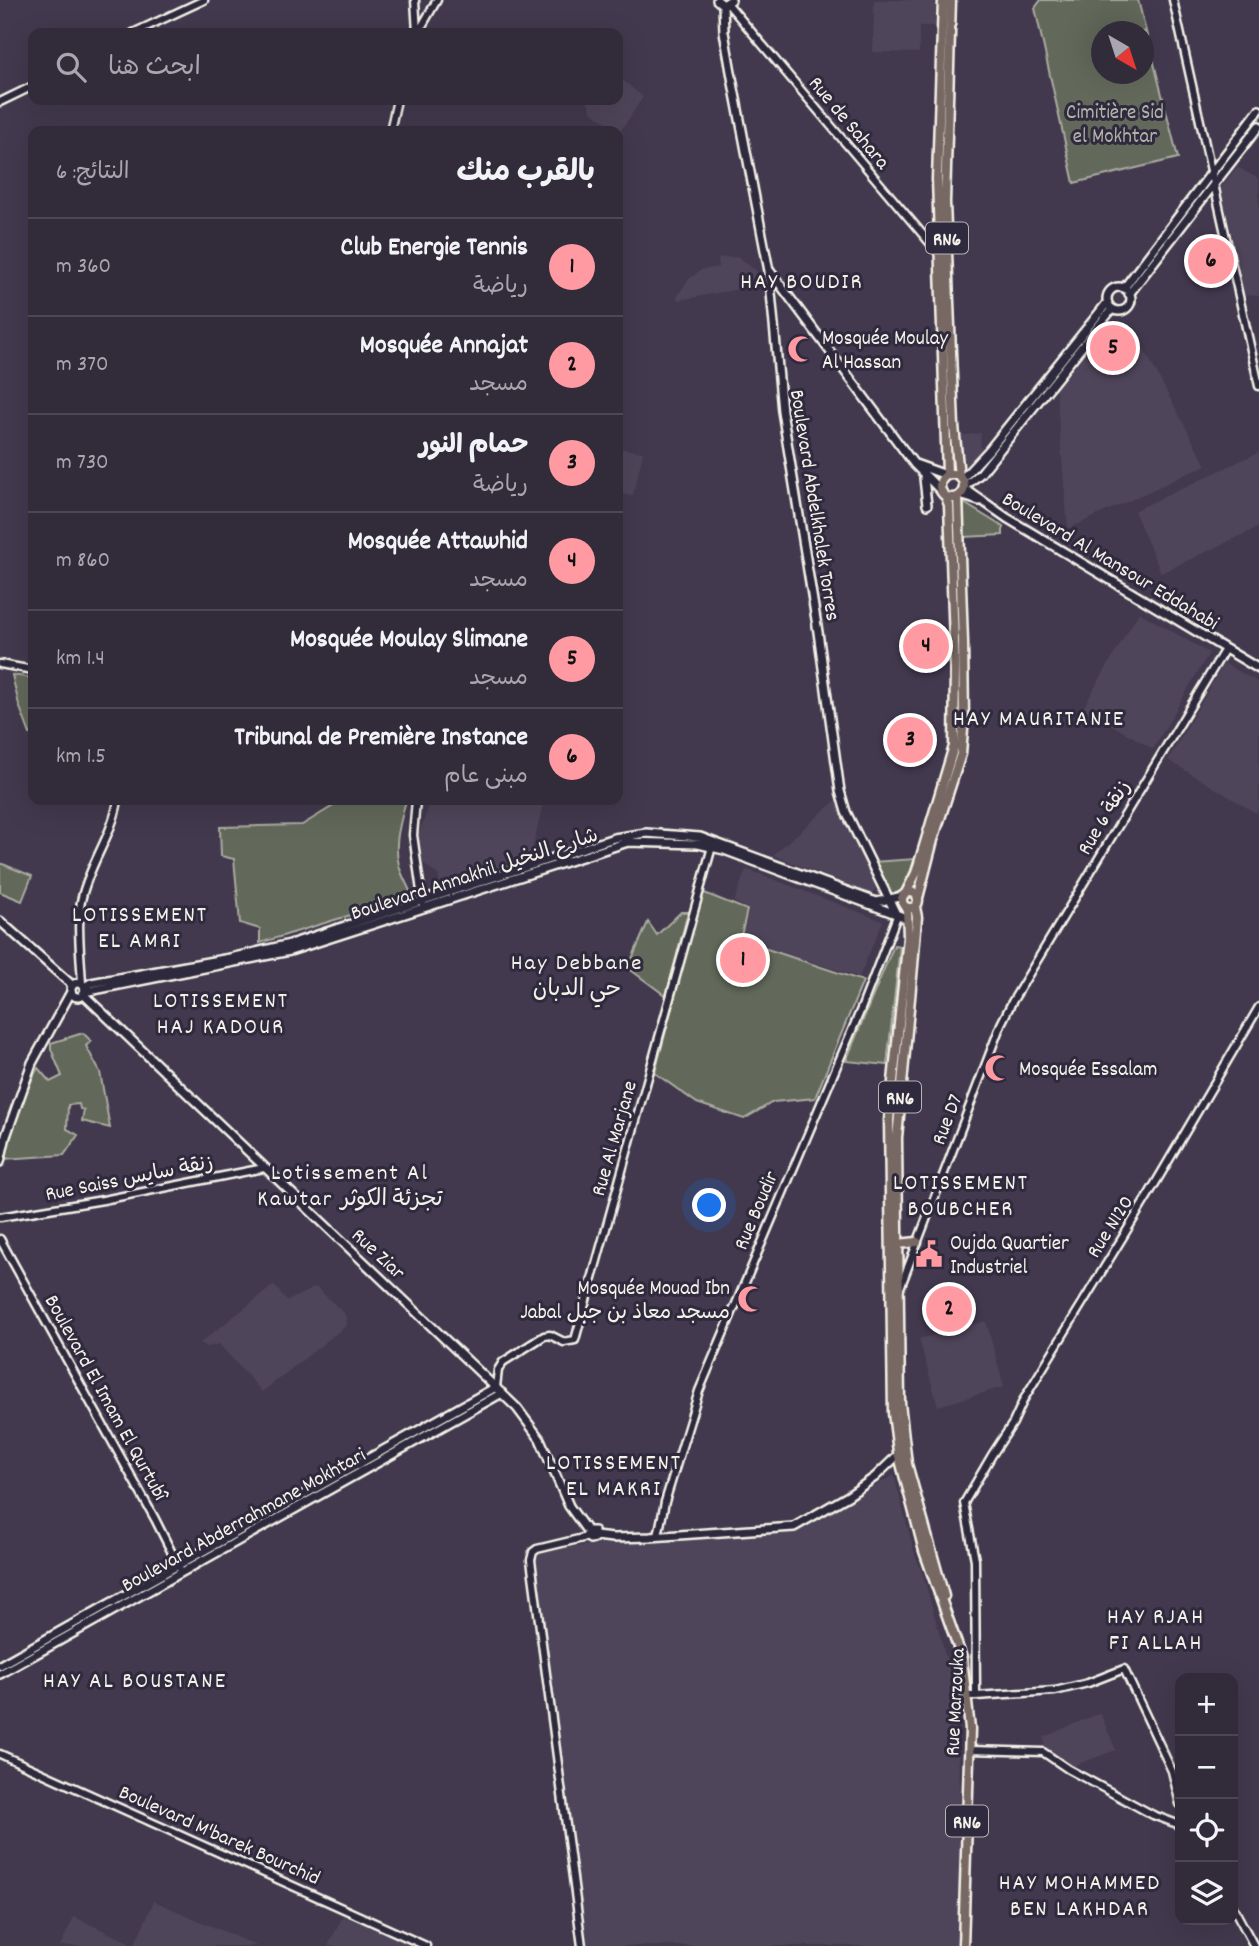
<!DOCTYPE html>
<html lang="ar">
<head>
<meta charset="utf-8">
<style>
	body { margin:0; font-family:Dekko,"Playpen Sans Arabic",sans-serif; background:#3d3745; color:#f1f3f6; direction:rtl }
	.controls { position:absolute; right:21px; bottom:21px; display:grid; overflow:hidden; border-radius:14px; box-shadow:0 7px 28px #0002 }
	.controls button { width:63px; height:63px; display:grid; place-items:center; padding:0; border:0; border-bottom:2px solid #4d4754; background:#322b3a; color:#f1f3f6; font:35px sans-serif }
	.compass { position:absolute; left:1091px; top:21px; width:63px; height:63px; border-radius:50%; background:#322b3a; box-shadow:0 7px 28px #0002; rotate:141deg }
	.you { position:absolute; left:710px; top:1206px; width:24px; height:24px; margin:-18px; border:5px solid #fff; border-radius:50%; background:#1a73e8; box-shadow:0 0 0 10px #1a73e833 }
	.badge { display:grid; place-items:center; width:46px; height:46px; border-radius:50%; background:#ff9aa2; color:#111; font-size:23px; font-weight:700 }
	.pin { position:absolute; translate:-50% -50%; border:4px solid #fff; box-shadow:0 2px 7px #0006 }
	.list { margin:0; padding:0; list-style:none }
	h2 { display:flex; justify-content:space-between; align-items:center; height:91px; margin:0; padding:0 28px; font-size:30px }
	h2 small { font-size:23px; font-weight:400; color:#a8a7af }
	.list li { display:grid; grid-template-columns:46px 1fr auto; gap:21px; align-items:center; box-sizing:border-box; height:98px; padding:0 28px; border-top:2px solid #4d4754 }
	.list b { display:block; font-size:26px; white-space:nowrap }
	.list p { margin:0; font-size:23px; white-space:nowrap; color:#a8a7af }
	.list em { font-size:23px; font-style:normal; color:#a8a7af }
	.icon { flex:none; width:38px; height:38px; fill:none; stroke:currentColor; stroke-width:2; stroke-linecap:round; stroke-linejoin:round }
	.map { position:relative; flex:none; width:1259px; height:1946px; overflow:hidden; direction:ltr }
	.search { position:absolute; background:#322b3a; box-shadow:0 7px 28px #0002; left:28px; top:28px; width:595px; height:77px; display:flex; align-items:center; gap:18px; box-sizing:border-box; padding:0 24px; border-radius:14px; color:#a8a7af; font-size:26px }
	.panel { position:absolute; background:#322b3a; box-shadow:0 7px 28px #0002; left:28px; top:126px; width:595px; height:679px; border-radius:14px; direction:rtl }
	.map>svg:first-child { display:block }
	.built { fill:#50445a }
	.green { fill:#62675a; stroke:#abaca1; stroke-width:2; fill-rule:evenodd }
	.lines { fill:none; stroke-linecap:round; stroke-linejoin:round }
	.tertiary-casing { stroke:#f4f1e8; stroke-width:11 }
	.secondary-casing { stroke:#f4f1e8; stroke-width:12 }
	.primary-casing { stroke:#f4f1e8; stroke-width:13 }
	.tertiary { stroke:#2f2a3d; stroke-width:6 }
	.secondary { stroke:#2f2a3d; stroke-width:7 }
	.primary { stroke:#776864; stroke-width:8 }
	.labels { text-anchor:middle; stroke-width:6; stroke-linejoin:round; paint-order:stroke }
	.shield { fill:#2f2a3d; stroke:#b9b5b5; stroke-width:2 }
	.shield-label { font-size:19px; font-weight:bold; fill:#f4f1e8 }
	.park-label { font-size:21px; fill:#b2b3a8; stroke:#2f2a3d }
	.street-label { font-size:21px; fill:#f4f1e8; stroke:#2f2a3d }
	.poi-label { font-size:21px; fill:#f4f1e8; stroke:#2f2a3d; text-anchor:start }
	.neighbourhood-label { font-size:23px; letter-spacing:2px; fill:#f4f1e8; stroke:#2f2a3d }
</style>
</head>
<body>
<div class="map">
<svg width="1259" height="1946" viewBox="0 0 1259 1946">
	<rect width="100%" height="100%" fill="#42394e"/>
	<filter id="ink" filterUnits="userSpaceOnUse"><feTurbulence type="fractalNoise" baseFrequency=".0143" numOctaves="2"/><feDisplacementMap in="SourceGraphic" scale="14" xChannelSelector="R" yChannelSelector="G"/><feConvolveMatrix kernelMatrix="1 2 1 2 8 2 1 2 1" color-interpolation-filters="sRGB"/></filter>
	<g filter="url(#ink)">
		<path class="built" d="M874 0H935V26H919V53L873 52Z
			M618 76 643 97 620 132 591 111 587 100H618Z
			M1237 167 1259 179V296L1245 295 1221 188Z
			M738 257 763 276 749 279 750 287 680 300 676 298 688 280 701 270 719 267 718 258Z
			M1141 344 1206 465 1068 529 1056 389 1086 353 1103 374Z
			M981 433 980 447 983 448 970 466 958 469 957 436Z
			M618 448 643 452 633 496 618 494Z
			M1259 452V527L1161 573 1134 511Z
			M1139 612 1209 653 1153 749 1083 708Z
			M1224 663 1259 683V807L1256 813 1168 760Z
			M431 800H544L530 859 439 890V876L421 861 418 836Z
			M836 800 876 888 872 894 773 855Z
			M746 869 883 921 859 977 741 939 749 909 734 902Z
			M274 1285 287 1301 316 1287 345 1314 347 1325 262 1392 219 1344 208 1347 200 1343Z
			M986 1321 1004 1387 938 1406 919 1339Z
			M894 1475 915 1555 924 1578 955 1690 962 1834 957 1946H587L534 1552 595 1544 805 1527Z
			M1100 1713 1116 1750 1067 1768 1045 1750 1044 1737Z
			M154 1901 257 1946H134Z
			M343 1916 413 1946H328Z
			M74 1917 129 1942 127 1946H60Z"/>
		<path class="green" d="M1041 0H1138L1178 158 1074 183 1035 8ZM1102 32H1144V74H1102Z
			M964 503 1003 527V535L964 537Z
			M12 675 33 678V733L30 734 19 705Z
			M335 800H406C401 821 393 843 399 865 401 875 408 885 412 896L260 943V929L240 923 234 859 221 856 220 827 302 825 333 806Z
			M915 859 904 889 894 896 887 894 873 862Z
			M0 863 32 876 22 901 0 892Z
			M702 892 747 910 740 940 863 981 815 1098 773 1102 744 1119 697 1103 655 1073Z
			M681 912H688L666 996 628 968 648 922 657 935Z
			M894 945 900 946 887 1065 846 1061Z
			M83 1033 91 1041 86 1046 100 1072 110 1128 82 1121 84 1110 80 1109 79 1104 68 1105 67 1129 78 1135 64 1155 4 1159 21 1105 35 1073 38 1068 50 1082 62 1076 51 1049V1043Z"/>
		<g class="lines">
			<defs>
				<path id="tertiary" d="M415 0 417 33
					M1173 0 1259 386
					M728 4 941 256
					M133 33 204 0
					M418 33 437 0
					M0 102 33 86
					M390 131 397 100
					M0 664 33 670
					M416 800 413 835 423 905
					M82 984C81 961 76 918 82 897 90 863 113 834 118 800
					M0 1217 103 1200 264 1168
					M0 1239 155 1519 180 1569
					M900 1288 1001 1024 1012 1002 1225 649
					M496 1387 498 1370 503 1362 544 1336 550 1335 564 1342 575 1340 713 843
					M658 1536 665 1502 699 1391 861 1009 897 916
					M968 1696H976L975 1560 964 1503 992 1455 1013 1423 1024 1399 1149 1194 1259 1007
					M976 1696 1055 1691 1088 1683 1124 1669 1172 1771 1180 1804
					M969 1750 1043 1752 1068 1769 1153 1815 1180 1825
					M0 1754 426 1946
					M1233 1907 1254 1946
					M582 1946 531 1560 533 1552 537 1549 587 1537"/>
				<path id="secondary" d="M717 0 723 5 731 0
					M723 5 724 32 733 83 769 271 782 411 818 632 840 791 846 812 897 916
					M770 271 914 464 941 491
					M1107 299a12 12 0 1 1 24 0a12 12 0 1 1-24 0Z
					M1124 288 1259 110
					M1129 294 1259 126
					M915 464 946 475
					M924 478 927 505
					M962 479 989 450 1107 303
					M964 487 981 473 1112 309
					M964 488 1007 518 1259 669
					M960 495 979 501
					M0 921 72 985
					M71 990a7 7 0 1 1 14 0a7 7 0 1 1-14 0Z
					M84 987 91 983 230 958 290 944 614 838 646 833 700 837 871 900 877 902 903 896
					M84 992 290 951 628 842 698 844 724 850 901 916 908 921
					M83 994 517 1408 540 1439 569 1506 587 1531V1537L590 1539 594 1538V1531H587
					M0 1162 6 1136 32 1063 71 992
					M595 1536 613 1538 650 1537 794 1527 848 1496 875 1477 901 1452
					M0 1665 496 1387
					M0 1674 502 1393"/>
				<path id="primary" d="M943 0 937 179 947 474
					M951 0 945 202 954 426 959 476
					M940 486a12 12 0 1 1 24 0a12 12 0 1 1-24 0Z
					M902 900a8 8 0 1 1 16 0a8 8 0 1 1-16 0Z
					M906 893 916 873 954 746 955 669 949 505 946 497
					M918 898 933 840 961 754 964 718 963 642 958 497
					M915 907 917 917 913 966 897 1138 900 1403 907 1464 944 1596
					M907 908 908 937 889 1120 893 1413 898 1452 924 1551 962 1658 970 1729 963 1946
					M898 1244 917 1242"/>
			</defs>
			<use href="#tertiary" class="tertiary-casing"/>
			<use href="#secondary" class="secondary-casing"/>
			<use href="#primary" class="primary-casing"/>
			<use href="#tertiary" class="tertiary"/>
			<use href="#secondary" class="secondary"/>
			<use href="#primary" class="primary"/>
		</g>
	</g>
	<defs>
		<symbol id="mosque-bare" viewBox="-9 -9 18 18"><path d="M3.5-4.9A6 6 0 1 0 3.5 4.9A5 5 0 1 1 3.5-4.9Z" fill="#ff9aa2" stroke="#2f2a3d" stroke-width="2.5" paint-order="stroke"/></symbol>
		<symbol id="civic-bare" viewBox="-9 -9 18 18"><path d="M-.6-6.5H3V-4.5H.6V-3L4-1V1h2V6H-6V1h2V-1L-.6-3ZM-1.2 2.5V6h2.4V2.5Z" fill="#ff9aa2" stroke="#2f2a3d" stroke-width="2.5" paint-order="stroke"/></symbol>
	</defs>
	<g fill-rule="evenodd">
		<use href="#mosque-bare" x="782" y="330" width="38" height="38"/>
		<use href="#mosque-bare" x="979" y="1049" width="38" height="38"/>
		<use href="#civic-bare" x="910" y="1235" width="38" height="38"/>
		<use href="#mosque-bare" x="732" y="1280" width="38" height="38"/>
	</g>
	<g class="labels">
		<g class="shield">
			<rect x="926" y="222.5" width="42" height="31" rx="5"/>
			<rect x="879" y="1081.5" width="42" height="31" rx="5"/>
			<rect x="946" y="1805.5" width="42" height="31" rx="5"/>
		</g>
		<g class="shield-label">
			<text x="947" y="245">RN6</text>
			<text x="900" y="1104">RN6</text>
			<text x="967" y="1828">RN6</text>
		</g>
		<g class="park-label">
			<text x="1115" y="118">Cimitière Sid<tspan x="1115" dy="24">el Mokhtar</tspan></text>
		</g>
		<g class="street-label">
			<text transform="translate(850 122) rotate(50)" y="7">Rue de Sahara</text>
			<text transform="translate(816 505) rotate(81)" y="7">Boulevard Abdelkhalek Torres</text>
			<text transform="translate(1111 560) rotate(31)" y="7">Boulevard Al Mansour Eddahabi</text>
			<text transform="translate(1103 817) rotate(-59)" y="7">Rue 6 زنقة</text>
			<text transform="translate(474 873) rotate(-18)" y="7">Boulevard Annakhil شارع النخيل</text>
			<text transform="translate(946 1119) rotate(-69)" y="7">Rue D7</text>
			<text transform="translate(613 1138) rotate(-74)" y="7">Rue Al Marjane</text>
			<text transform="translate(129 1177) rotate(-11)" y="7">Rue Saiss زنقة سايس</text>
			<text transform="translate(755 1210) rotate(-67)" y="7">Rue Boudir</text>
			<text transform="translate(1109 1226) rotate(-58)" y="7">Rue N120</text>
			<text transform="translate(379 1253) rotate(43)" y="7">Rue Ziar</text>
			<text transform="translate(107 1397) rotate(61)" y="7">Boulevard El Imam El Qurtubî</text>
			<text transform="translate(243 1519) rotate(-29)" y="7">Boulevard Abderrahmane Mokhtari</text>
			<text transform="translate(954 1702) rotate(-87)" y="7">Rue Marzouka</text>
			<text transform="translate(220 1834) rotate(24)" y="7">Boulevard M'barek Bourchid</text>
		</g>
		<g class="poi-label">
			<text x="822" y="344">Mosquée Moulay<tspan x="822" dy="24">Al Hassan</tspan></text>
			<text x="1019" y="1075">Mosquée Essalam</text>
			<text x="950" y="1249">Oujda Quartier<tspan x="950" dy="24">Industriel</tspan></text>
			<text x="730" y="1294" text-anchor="end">Mosquée Mouad Ibn<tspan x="730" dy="24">Jabal مسجد معاذ بن جبل</tspan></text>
		</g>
		<g class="neighbourhood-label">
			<text x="802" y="288">HAY BOUDIR</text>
			<text x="1039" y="725">HAY MAURITANIE</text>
			<text x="140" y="921">LOTISSEMENT<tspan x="140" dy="26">EL AMRI</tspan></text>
			<text x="577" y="969">Hay Debbane<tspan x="577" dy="26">حي الدبان</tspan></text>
			<text x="221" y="1007">LOTISSEMENT<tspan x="221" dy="26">HAJ KADOUR</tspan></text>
			<text x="350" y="1179">Lotissement Al<tspan x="350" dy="26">Kawtar تجزئة الكوثر</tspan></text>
			<text x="961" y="1189">LOTISSEMENT<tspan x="961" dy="26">BOUBCHER</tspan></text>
			<text x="614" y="1469">LOTISSEMENT<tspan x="614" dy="26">EL MAKRI</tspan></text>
			<text x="1156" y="1623">HAY RJAH<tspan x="1156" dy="26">FI ALLAH</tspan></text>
			<text x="135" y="1687">HAY AL BOUSTANE</text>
			<text x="1080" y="1889">HAY MOHAMMED<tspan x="1080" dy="26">BEN LAKHDAR</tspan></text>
		</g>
	</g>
</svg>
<div class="controls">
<button>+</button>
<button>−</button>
<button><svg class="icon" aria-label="locate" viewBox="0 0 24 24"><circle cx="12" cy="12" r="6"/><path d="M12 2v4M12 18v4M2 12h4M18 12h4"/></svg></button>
<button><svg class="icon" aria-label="layers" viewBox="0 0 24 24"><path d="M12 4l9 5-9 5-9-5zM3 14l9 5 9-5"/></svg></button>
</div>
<svg class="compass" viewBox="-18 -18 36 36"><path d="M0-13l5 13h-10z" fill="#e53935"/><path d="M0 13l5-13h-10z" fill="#a8a7af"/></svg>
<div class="you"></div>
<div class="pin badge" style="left:743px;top:960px">1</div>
<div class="pin badge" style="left:949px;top:1309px">2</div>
<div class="pin badge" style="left:910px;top:740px">3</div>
<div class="pin badge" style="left:926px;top:646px">4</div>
<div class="pin badge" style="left:1113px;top:348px">5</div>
<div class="pin badge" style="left:1211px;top:261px">6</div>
<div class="search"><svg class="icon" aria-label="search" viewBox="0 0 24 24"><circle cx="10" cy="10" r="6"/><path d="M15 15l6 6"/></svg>ابحث هنا</div>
<section class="panel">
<h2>بالقرب منك<small>النتائج: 6</small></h2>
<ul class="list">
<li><span class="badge">1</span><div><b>Club Energie Tennis</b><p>رياضة</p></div><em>360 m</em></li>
<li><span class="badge">2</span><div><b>Mosquée Annajat</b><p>مسجد</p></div><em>370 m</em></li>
<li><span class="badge">3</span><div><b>حمام النور</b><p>رياضة</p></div><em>730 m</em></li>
<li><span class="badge">4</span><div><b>Mosquée Attawhid</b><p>مسجد</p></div><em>860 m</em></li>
<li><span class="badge">5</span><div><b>Mosquée Moulay Slimane</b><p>مسجد</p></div><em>1.4 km</em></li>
<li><span class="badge">6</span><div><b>Tribunal de Première Instance</b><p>مبنى عام</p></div><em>1.5 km</em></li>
</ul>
</section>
</div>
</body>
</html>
